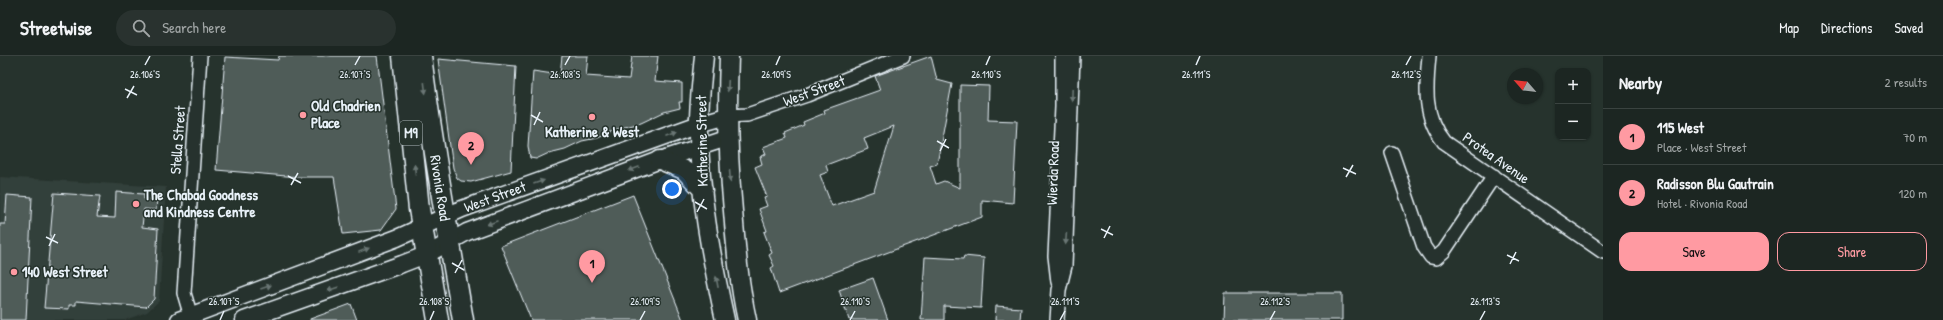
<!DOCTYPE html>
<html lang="en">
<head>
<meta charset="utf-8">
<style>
	body { margin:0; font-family:"Patrick Hand",sans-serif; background:#29322f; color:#f1f3f6 }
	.controls { position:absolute; right:12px; top:12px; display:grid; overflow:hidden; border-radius:8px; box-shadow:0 1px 3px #0004 }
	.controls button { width:36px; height:36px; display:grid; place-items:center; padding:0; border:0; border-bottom:1px solid #3a4340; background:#1c2622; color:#f1f3f6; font:20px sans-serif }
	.compass { position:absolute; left:1507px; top:12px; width:36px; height:36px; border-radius:50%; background:#1c2622; box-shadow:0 1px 3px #0004; rotate:298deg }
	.you { position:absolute; left:672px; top:133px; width:14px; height:14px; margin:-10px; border:3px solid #fff; border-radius:50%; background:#1a73e8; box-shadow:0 0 0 6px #1a73e833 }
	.badge { display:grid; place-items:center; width:26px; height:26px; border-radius:50%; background:#ff9aa2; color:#111; font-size:13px; font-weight:700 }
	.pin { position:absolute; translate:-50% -33px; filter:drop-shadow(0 1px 2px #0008) }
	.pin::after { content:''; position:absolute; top:21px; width:14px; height:12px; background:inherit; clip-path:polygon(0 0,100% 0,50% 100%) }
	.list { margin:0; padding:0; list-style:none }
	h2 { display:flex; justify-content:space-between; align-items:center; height:52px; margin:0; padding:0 16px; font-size:17px }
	h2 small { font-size:13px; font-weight:400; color:#a0a5a5 }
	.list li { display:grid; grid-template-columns:26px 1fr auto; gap:12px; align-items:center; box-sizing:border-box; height:56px; padding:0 16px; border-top:1px solid #3a4340 }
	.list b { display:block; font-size:15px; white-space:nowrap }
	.list p { margin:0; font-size:13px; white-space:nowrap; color:#a0a5a5 }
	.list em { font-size:13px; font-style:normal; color:#a0a5a5 }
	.actions { display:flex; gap:8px; padding:12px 16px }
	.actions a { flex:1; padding:9px 0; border:1px solid #ff9aa2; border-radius:12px; text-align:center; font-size:14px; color:#ff9aa2 }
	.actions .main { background:#ff9aa2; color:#111 }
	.icon { flex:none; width:22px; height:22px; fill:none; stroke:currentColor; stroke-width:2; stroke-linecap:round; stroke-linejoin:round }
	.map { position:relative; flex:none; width:1603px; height:264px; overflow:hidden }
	header { display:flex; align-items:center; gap:24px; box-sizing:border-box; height:56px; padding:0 20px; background:#1c2622; border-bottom:1px solid #3a4340 }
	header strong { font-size:19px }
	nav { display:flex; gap:22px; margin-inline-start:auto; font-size:14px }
	.search { width:280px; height:36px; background:#29322f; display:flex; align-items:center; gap:10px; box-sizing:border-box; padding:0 14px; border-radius:22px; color:#a0a5a5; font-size:15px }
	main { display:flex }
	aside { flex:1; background:#1c2622 }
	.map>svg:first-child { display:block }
	.built { fill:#333f3a }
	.building { fill:#505c59; stroke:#e8f1f8; fill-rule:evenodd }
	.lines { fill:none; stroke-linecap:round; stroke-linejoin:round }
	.minor-casing { stroke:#e8f1f8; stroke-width:16 }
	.tertiary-casing { stroke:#e8f1f8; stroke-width:19 }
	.secondary-casing { stroke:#e8f1f8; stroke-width:21 }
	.primary-casing { stroke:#e8f1f8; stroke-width:23 }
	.minor { stroke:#26332d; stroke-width:13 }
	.tertiary { stroke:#26332d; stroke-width:16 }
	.secondary { stroke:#26332d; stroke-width:18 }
	.primary { stroke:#26332d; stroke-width:20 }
	.oneway { fill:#6a7674 }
	.ticks { fill:none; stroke:#e8f1f8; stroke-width:1.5 }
	.poi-dot { fill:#ff9aa2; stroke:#26332d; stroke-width:1.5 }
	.labels { text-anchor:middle; stroke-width:3; stroke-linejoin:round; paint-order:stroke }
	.shield { fill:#26332d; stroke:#aeb8bb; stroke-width:1 }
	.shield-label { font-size:14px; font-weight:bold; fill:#e8f1f8 }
	.street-label { font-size:15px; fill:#e8f1f8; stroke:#26332d }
	.poi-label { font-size:15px; font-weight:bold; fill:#e8f1f8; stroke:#26332d; text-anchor:start }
	.ticks-label { font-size:10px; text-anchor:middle; fill:#e8f1f8; stroke:#26332d; stroke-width:3; stroke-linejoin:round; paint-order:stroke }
</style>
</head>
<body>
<header>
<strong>Streetwise</strong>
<div class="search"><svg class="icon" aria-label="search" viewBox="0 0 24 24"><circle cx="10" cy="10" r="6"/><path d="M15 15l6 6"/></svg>Search here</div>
<nav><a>Map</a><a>Directions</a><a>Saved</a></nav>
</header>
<main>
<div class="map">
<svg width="1603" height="264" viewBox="0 0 1603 264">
	<rect width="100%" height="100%" fill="#26332d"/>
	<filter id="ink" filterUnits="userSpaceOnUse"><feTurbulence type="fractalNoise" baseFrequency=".025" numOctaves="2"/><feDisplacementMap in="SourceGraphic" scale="8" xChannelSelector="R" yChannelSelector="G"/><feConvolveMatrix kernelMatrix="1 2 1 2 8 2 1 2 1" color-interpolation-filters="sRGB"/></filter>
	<g filter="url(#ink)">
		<path class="built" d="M0 121 166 131 159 245 147 256 125 264H0Z"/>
		<path class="building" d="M279 0H377L396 153 381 174 343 178 334 121H298L216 114 225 1 278 4Z
			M562 0H588L586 20 629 23 632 0H658L655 25 682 27V46H679L680 52 664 56 641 67 617 73 597 82 582 85 565 93 549 97 536 103 530 102 528 90 533 15 560 19Z
			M931 0 937 24 952 28 937 108 930 110 936 128 944 125 960 132V29L989 30 988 64 1017 65 1013 147 982 144V161L779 237 771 212 774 210 769 199 772 197 764 176 767 175 759 153 767 150 764 142 767 141 755 111 762 108 760 101 766 98 763 91 787 82 785 77 804 69 803 66 825 57 824 54 880 34 875 20ZM894 70 874 135 832 150 820 119 828 116 826 109 868 93 864 82Z
			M438 3 516 10 511 115 471 126 461 125 457 122 453 112Z
			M116 136 144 138V143H157L156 154 144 153 142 171 158 173 154 243 146 251 76 245V249H69V253L44 252 54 137 100 140 97 161 115 162Z
			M7 139 32 141 26 264H0V168H5Z
			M633 139 683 264H531L501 190Z
			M964 200 984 202 981 252 944 250V264H921L925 201 963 203Z
			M873 222 888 264H849L839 234Z
			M1225 237H1342V264H1224Z
			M351 248 357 264H310V263Z
			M996 250 1021 252 1020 264H995Z"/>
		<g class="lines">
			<defs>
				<path id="minor" d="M1429 0C1426 31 1423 61 1444 86L1603 196
					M727 60 747 59 807 39 903 0
					M1392 97 1424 191 1431 201 1436 202 1444 195 1494 120
					M1058 226 1055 200 1062 51V0
					M192 264 184 237 200 0
					M1057 264 1059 234 1065 210 1073 0"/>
				<path id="tertiary" d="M179 264 397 182 462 153 699 68 727 60
					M244 264 402 208 428 198 467 176 660 104 727 82"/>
				<path id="secondary" d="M704 0C702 22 699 45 699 67 698 133 711 200 725 264
					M729 0C727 53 728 103 733 155 736 192 739 228 747 264
					M660 104 684 114 703 134"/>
				<path id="primary" d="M403 0 419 153 438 264
					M421 0C432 89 448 176 463 264"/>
			</defs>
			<use href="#minor" class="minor-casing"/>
			<use href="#tertiary" class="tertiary-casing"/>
			<use href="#secondary" class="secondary-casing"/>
			<use href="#primary" class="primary-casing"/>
			<use href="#minor" class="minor"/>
			<use href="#tertiary" class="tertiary"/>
			<use href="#secondary" class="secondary"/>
			<use href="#primary" class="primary"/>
		</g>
		<defs><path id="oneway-solid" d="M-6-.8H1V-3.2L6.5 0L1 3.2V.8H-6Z"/></defs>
		<g class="oneway">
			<use href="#oneway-solid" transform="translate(728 30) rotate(93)"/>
			<use href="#oneway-solid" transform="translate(425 32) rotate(83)"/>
			<use href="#oneway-solid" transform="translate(1072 39) rotate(92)"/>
			<use href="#oneway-solid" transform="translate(672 78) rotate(-21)"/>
			<use href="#oneway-solid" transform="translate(634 113) rotate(159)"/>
			<use href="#oneway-solid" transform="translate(415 114) rotate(-96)"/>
			<use href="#oneway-solid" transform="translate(730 120) rotate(85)"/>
			<use href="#oneway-solid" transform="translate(539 126) rotate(-19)"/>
			<use href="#oneway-solid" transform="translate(492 167) rotate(159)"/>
			<use href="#oneway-solid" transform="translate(1066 183) rotate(94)"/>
			<use href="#oneway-solid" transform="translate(364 194) rotate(-21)"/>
			<use href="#oneway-solid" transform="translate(717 226) rotate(-101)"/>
			<use href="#oneway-solid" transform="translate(266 231) rotate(-20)"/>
			<use href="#oneway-solid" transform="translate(333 233) rotate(161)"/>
		</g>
	</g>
	<path class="ticks" d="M145 9 150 0M355 9 360 0M565 9 570 0M776 9 780 0M986 9 990 0M1196 9 1200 0M1406 9 1411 0M125 33 137 39M127 42 134 30M531 59 543 66M534 69 540 56M937 85 949 92M940 95 946 83M1343 112 1356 118M288 120 301 127M1346 121 1353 109M291 129 298 117M695 146 707 153M697 156 704 143M1101 173 1113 179M46 181 58 187M1104 182 1110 170M49 190 55 178M1507 199 1519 205M452 207 464 214M1510 208 1516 196M455 217 462 204M220 264 224 255M430 264 434 255M640 264 645 255M850 264 855 255M1060 264 1065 255M1270 264 1275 255M1480 264 1485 255"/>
	<g class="poi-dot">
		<circle cx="303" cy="59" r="4"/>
		<circle cx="592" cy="61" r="4"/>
		<circle cx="136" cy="148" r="4"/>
		<circle cx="14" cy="216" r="4"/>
	</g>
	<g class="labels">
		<rect class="shield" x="400" y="65" width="22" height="24" rx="3"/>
		<g class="shield-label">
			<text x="411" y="82">M9</text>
		</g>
		<g class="street-label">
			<text transform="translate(814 35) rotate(-20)" y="5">West Street</text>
			<text transform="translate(178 84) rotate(-86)" y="5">Stella Street</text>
			<text transform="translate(702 85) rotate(-91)" y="5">Katherine Street</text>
			<text transform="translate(1496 102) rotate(35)" y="5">Protea Avenue</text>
			<text transform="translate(1053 117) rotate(-88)" y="5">Wierda Road</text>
			<text transform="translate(440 132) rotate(81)" y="5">Rivonia Road</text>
			<text transform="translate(495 141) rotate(-20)" y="5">West Street</text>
		</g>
		<g class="poi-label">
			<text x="311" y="55">Old Chadrien<tspan x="311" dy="17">Place</tspan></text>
			<text x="592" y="81" text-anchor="middle">Katherine &amp; West</text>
			<text x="144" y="144">The Chabad Goodness<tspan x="144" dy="17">and Kindness Centre</tspan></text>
			<text x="22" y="221">140 West Street</text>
		</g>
	</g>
	<g class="ticks-label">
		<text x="986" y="22">26.110°S</text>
		<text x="1196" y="22">26.111°S</text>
		<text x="145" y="22">26.106°S</text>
		<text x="355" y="22">26.107°S</text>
		<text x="565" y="22">26.108°S</text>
		<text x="776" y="22">26.109°S</text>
		<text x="1406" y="22">26.112°S</text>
		<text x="224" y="249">26.107°S</text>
		<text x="434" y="249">26.108°S</text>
		<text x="645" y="249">26.109°S</text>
		<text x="855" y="249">26.110°S</text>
		<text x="1065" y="249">26.111°S</text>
		<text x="1275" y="249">26.112°S</text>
		<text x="1485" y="249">26.113°S</text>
	</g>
</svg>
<div class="controls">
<button>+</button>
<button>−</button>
</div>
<svg class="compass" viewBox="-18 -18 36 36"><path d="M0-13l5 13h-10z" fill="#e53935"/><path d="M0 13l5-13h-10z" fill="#a0a5a5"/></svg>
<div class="you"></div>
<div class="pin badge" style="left:592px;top:227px">1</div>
<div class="pin badge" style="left:471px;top:109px">2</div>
</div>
<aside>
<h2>Nearby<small>2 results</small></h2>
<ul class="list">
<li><span class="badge">1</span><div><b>115 West</b><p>Place · West Street</p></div><em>70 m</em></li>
<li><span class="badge">2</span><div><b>Radisson Blu Gautrain</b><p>Hotel · Rivonia Road</p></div><em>120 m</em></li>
</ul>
<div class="actions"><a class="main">Save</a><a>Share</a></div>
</aside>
</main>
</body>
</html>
